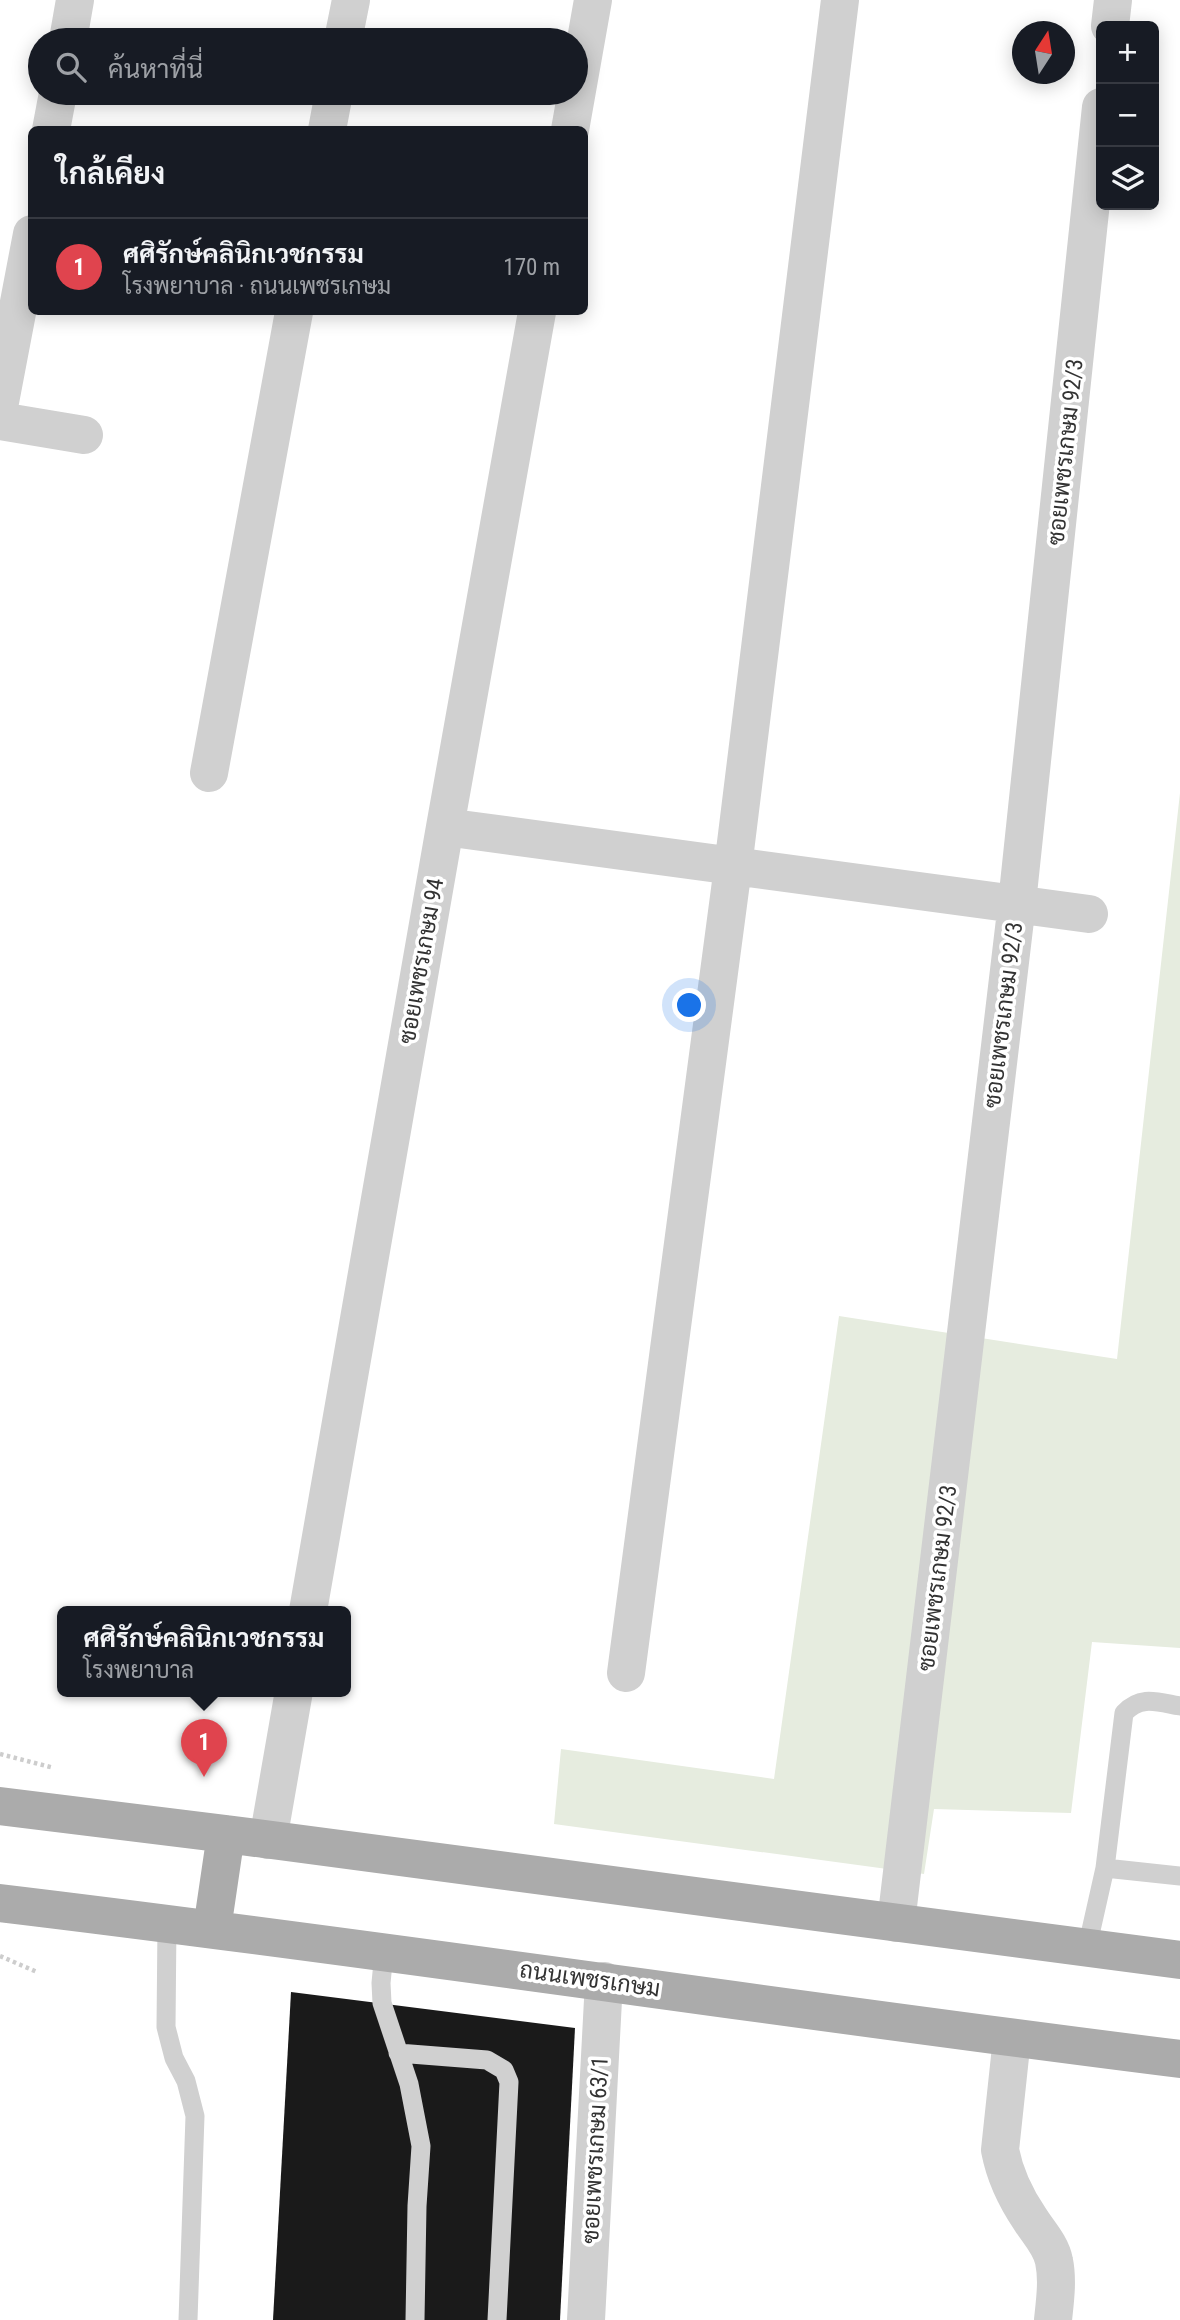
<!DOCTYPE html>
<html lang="th">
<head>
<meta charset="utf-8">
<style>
	body { margin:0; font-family:"Roboto Condensed",Sarabun,sans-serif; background:#242831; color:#f1f3f6 }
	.controls { position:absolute; right:21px; top:21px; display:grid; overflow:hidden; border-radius:10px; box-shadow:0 4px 18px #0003 }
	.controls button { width:63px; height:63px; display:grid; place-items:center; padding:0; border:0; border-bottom:2px solid #363941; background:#171b24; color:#f1f3f6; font:35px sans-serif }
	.compass { position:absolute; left:1012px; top:21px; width:63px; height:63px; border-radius:50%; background:#171b24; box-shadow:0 4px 18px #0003; rotate:12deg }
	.you { position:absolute; left:690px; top:1006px; width:24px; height:24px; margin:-18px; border:5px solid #fff; border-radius:50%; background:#1a73e8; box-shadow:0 0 0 10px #1a73e833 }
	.badge { display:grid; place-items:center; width:46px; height:46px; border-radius:50%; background:#e63946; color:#fff; font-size:23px; font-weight:700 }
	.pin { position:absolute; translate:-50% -58px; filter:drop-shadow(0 2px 4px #0008) }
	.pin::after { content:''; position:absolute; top:37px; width:24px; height:21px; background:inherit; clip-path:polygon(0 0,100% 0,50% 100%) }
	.popup { position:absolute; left:57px; top:1606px; width:294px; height:91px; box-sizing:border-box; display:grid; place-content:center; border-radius:10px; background:#171b24; filter:drop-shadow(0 2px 5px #0005); font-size:23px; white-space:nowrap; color:#9ea1a6 }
	.popup b { font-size:26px; color:#f1f3f6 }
	.popup::after { content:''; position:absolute; left:50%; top:100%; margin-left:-14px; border:14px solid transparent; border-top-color:#171b24 }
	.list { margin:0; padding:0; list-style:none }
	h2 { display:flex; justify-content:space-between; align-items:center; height:91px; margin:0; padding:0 28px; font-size:30px }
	h2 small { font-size:23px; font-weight:400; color:#9ea1a6 }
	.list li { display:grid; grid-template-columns:46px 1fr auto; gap:21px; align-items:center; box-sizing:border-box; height:98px; padding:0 28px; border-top:2px solid #363941 }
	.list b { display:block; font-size:26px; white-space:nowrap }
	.list p { margin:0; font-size:23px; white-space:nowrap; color:#9ea1a6 }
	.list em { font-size:23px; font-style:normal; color:#9ea1a6 }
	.icon { flex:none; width:38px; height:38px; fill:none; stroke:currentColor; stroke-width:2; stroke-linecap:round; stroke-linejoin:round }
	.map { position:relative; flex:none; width:1180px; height:2320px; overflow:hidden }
	.search { position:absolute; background:#171b24; box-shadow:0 4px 18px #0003; left:28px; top:28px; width:560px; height:77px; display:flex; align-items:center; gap:18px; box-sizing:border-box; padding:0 24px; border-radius:38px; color:#9ea1a6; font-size:26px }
	.panel { position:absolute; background:#171b24; box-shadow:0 4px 18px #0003; left:28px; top:126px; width:560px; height:189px; border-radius:10px }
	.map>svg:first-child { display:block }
	.green { fill:#e6ecdf }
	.building { fill:#1a1a1a }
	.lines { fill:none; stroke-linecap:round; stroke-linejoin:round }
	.path { stroke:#cdcdcd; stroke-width:4.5; stroke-dasharray:3.5 3.5; stroke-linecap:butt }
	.lane { stroke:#d0d0d0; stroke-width:19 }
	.street { stroke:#d0d0d0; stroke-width:38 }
	.primary { stroke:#ababab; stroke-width:38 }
	.labels { text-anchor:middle; stroke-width:7; stroke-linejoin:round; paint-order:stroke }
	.street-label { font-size:23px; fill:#333; stroke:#fff }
</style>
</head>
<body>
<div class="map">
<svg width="1180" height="2320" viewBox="0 0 1180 2320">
	<rect width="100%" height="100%" fill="#fff"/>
	<path class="green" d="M1180 793V1648L1092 1642 1071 1813 934 1809 924 1874 554 1824 561 1749 774 1779 839 1316 1117 1359Z"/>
	<path class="building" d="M291 1992 575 2028 560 2320H273Z"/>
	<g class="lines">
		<path class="path" d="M0 1754 54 1768
			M0 1956 37 1972"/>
		<path class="lane" d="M1105 1868 1180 1876
			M167 1923 166 2027 174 2058 186 2081 195 2116 188 2320
			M1087 1948 1105 1868 1124 1713C1141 1695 1157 1702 1180 1706
			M384 1952 381 1983 382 2003 409 2084 421 2146 417 2206 415 2320
			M398 2053 487 2060 504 2070 509 2082 497 2320"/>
		<path class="street" d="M1110 26 1113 0
			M68 40 75 0
			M343 40 351 0
			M51 130 58 93
			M327 130 334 93
			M570 130 593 0
			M0 402 32 234
			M0 421 84 435
			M209 773 294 312
			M445 827 1089 914
			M308 1611 445 827 537 312
			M626 1673 733 867 840 0
			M268 1840 294 1691
			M896 1923 1017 903 1101 107
			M1012 2038 1000 2150C1005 2176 1015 2197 1030 2219 1038 2232 1051 2245 1054 2261 1058 2280 1055 2301 1053 2320
			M586 2320 604 1981"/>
		<path class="primary" d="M0 1806 226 1834 1180 1960
			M0 1903C394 1950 786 2010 1180 2059
			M212 1929 226 1834"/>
	</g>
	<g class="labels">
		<g class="street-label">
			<text transform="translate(1065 452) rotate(-84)" y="8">ซอยเพชรเกษม 92/3</text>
			<text transform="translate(421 961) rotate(-80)" y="8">ซอยเพชรเกษม 94</text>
			<text transform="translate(1003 1015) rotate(-83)" y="8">ซอยเพชรเกษม 92/3</text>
			<text transform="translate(937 1578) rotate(-83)" y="8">ซอยเพชรเกษม 92/3</text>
			<text transform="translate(590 1979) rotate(8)" y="8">ถนนเพชรเกษม</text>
			<text transform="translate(595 2150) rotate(-87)" y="8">ซอยเพชรเกษม 63/1</text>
		</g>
	</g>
</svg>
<div class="controls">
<button>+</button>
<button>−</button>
<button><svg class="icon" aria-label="layers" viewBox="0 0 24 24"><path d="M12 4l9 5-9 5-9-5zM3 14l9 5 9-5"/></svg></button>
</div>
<svg class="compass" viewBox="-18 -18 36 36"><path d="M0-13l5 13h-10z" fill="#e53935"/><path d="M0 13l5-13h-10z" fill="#9ea1a6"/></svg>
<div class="you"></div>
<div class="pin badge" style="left:204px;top:1777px;background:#e0444e">1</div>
<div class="popup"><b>ศศิรักษ์คลินิกเวชกรรม</b>โรงพยาบาล</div>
<div class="search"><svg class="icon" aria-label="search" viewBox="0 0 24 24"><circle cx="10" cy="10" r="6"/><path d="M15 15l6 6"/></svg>ค้นหาที่นี่</div>
<section class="panel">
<h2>ใกล้เคียง<small></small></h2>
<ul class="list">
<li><span class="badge" style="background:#e0444e">1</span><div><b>ศศิรักษ์คลินิกเวชกรรม</b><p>โรงพยาบาล · ถนนเพชรเกษม</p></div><em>170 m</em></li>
</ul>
</section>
</div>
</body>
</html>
